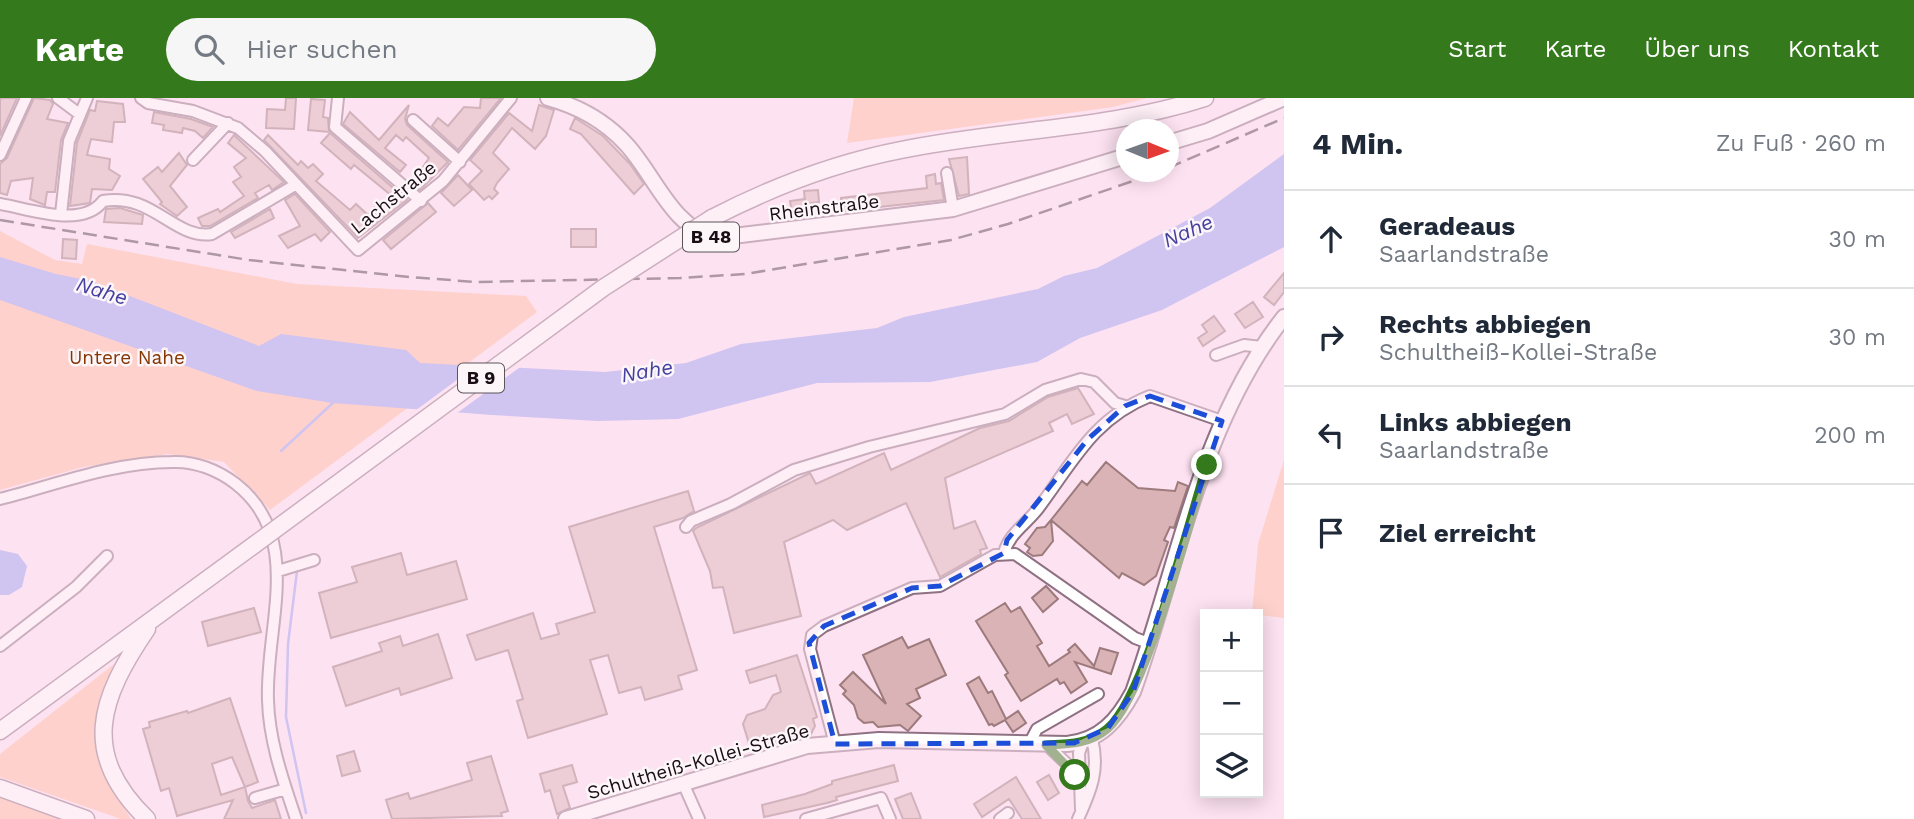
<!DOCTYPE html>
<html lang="de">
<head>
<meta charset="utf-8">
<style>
	body { margin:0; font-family:"Work Sans",sans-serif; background:#f6f6f7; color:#1f2937 }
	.controls { position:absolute; right:21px; bottom:21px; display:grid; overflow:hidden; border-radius:0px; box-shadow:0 4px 18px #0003 }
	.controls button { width:63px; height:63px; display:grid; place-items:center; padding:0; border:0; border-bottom:2px solid #e0e1e3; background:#fff; color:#1f2937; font:35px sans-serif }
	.compass { position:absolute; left:1116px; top:21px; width:63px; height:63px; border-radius:50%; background:#fff; box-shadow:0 4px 18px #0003; rotate:91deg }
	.stop { position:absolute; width:21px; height:21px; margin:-16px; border:5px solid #34791b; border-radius:50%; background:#fff }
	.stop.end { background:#34791b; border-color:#fff; box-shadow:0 2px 7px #0008 }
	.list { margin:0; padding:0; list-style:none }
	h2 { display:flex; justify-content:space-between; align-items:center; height:91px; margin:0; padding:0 28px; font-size:30px }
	h2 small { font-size:23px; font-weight:400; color:#747a83 }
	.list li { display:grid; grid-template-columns:46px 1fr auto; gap:21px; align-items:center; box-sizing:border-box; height:98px; padding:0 28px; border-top:2px solid #e0e1e3 }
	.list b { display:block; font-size:26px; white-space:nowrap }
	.list p { margin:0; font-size:23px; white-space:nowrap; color:#747a83 }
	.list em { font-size:23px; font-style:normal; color:#747a83 }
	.icon { flex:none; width:38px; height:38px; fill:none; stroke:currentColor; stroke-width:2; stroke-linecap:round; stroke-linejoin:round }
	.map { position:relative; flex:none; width:1284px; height:721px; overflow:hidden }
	header { display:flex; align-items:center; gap:42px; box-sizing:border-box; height:98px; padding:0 35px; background:#34791b; color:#fff }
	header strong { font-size:33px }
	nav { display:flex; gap:38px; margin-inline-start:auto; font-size:24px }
	.search { width:490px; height:63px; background:#f6f6f7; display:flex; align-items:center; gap:18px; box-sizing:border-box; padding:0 24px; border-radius:38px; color:#747a83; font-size:26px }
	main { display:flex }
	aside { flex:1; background:#fff }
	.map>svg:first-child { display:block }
	.green { fill:#febda0 }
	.water { fill:#9a9ff2 }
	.pier { fill:#fde2f1 }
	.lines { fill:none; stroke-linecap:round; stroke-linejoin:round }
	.stream { stroke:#9a9ff2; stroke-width:2.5 }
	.building { fill:#d9b3b6; stroke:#9d7a7c; stroke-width:2; fill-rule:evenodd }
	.minor-casing { stroke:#8e7182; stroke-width:14 }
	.major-casing { stroke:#8e7182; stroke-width:18 }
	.highway-casing { stroke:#8e7182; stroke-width:19 }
	.minor { stroke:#fff; stroke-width:10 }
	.major { stroke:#fff; stroke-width:14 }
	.highway { stroke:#fff; stroke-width:16 }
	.rail { stroke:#4e3f48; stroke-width:2.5; stroke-dasharray:14 7; stroke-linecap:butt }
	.highway-bridge-casing { stroke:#8e7182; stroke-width:19; stroke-linecap:butt }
	.highway-bridge { stroke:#fff; stroke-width:16 }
	.route { stroke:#34791b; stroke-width:9 }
	.marked { fill:none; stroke:#1d4ed8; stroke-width:5; stroke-dasharray:14 9; stroke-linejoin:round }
	.labels { text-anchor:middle; stroke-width:5; stroke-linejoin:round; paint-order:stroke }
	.shield { fill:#fcf6f9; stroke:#5d5459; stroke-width:2 }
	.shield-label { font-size:18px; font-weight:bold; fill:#190e14 }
	.street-label { font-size:19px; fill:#190e14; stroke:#fcf6f9 }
	.park-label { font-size:19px; fill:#833503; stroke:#fcf6f9 }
	.water-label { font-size:21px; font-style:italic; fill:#4440a0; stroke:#fcf6f9 }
</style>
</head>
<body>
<header>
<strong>Karte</strong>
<div class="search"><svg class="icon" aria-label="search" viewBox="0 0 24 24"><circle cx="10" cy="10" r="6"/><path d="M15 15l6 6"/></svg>Hier suchen</div>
<nav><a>Start</a><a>Karte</a><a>Über uns</a><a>Kontakt</a></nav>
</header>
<main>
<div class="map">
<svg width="1284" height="721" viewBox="0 0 1284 721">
	<rect width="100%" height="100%" fill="#fde2f1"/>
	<path class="green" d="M854 0H1147L1113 9 847 45Z
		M0 133 55 162 82 166 87 146 297 186 526 198 537 214 270 412 224 364 168 356 83 369 0 392Z
		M1284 362V520L1252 516 1258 446Z
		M114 566C86 630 95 664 131 721H121L0 679V656Z
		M0 700H1L62 721H0Z"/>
	<path class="water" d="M1284 56V149L1162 212 1080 240 1037 264 930 284 817 285 678 321 598 323 492 317 333 305 257 293 0 202V159L56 176 91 183 259 248 281 236 406 252 420 265 605 274 686 265 741 246 877 230 904 219 1038 191 1064 178 1097 170 1210 110Z
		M0 452 18 456 27 468 22 489 9 497H0Z"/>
	<path class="pier" d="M480 265 523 267 453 318 412 315Z"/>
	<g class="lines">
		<path class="stream" d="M281 353 335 303
			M297 473 288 546 286 619 306 715"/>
	</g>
	<path class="building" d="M3 0H17L0 38V1Z
		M34 0 50 2 53 6 47 21 68 25 61 42 55 94H47L45 107 30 101 33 80 11 83 7 97 0 95V66L7 60Z
		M286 0H296L294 31 266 30 267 11 285 12Z
		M481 0H501L458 52 432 28 438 20 448 28 464 9 480 10Z
		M311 1 325 2 323 19 328 20 329 34 308 32Z
		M97 3 123 6 125 24H114L112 44 91 41 87 57 110 61 109 71 120 78 112 92 92 91 90 105 70 108 77 45 90 12 95 13Z
		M409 7 405 21 407 27 448 64 420 92 412 85 429 60 406 39 403 43 396 37 385 50 406 67 400 74 343 26 350 14 379 42Z
		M539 7 554 12 546 38 535 51 512 30 493 55 509 71 497 85 494 91 498 95 492 101 489 98 484 102 469 86 482 73 470 62 509 15 532 33Z
		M154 14 191 21 213 29 203 40 195 33 183 30 182 35 163 32 164 27 152 25Z
		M575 20 603 38 630 66 644 86 634 96 581 36 570 31Z
		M330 35 407 102 358 140 264 42 268 37 298 67 301 63 308 70 313 66 323 76 316 83 350 112 356 106 368 117 375 109 378 112 392 98 354 67 351 71 321 45Z
		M234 37 284 84 272 92 269 87 255 95 258 100 210 128H202L198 120 218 111 220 114 244 98 233 84 241 79 234 69 246 60 228 45Z
		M179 55 187 67 170 88 187 109 177 118 160 106 162 104 143 81 158 69 162 74Z
		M967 59 969 96 959 98 949 61Z
		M935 76 936 86 941 85 944 102 842 113 841 100 927 90 926 78Z
		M458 77 472 92 454 108 441 95Z
		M818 92 819 104 805 106 806 114 792 115 790 103 805 101V105L804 93Z
		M295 96 330 134 321 143 315 136 288 150 279 138 300 128 285 102Z
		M428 105 436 114 391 151 383 142Z
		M120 110 143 117 142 126 104 124 106 111Z
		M270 111 274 120 235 140 231 134Z
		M571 131H596V149H571Z
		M63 141 77 142 76 161 62 160Z
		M1284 175V194L1274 207 1264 199Z
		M1253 204 1263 219 1245 230 1235 216Z
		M1214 218 1225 233 1203 248 1198 240 1207 234 1202 227Z
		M1078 290 1094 316 1072 326 1067 316 1049 325 1053 333 945 380 954 431 975 423 987 450 980 452 981 456 940 479 906 405 847 432 833 422 784 444 801 518 734 535 723 489 713 490 710 473 693 433 696 430 810 375 816 386 884 355 891 372 980 330 1009 323 1048 299Z
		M1106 364 1138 390 1175 393 1178 384 1188 388 1174 430 1170 429 1164 442 1168 444 1156 478 1144 487 1122 475 1119 480 1051 422 1082 383 1087 387Z
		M688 393 694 413 683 420 654 429 697 572 678 578 682 591 645 602 641 589 619 595 608 557 590 562 607 616 528 640 517 603 523 601 508 552 476 562 467 537 533 515 541 541 559 536 556 526 595 514 569 429Z
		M1051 422 1053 443 1042 457 1033 458 1027 454 1030 450 1025 446 1037 430 1045 429Z
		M401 455 407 477 456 463 467 501 331 540 319 495 357 484 352 469Z
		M1046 488 1058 501 1043 514 1032 500Z
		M1005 505 1011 514 1020 509 1042 545 1037 548 1049 568 1070 554 1068 552 1075 546 1094 568 1100 550 1118 555 1111 576 1075 564 1087 584 1071 595 1064 584 1060 586 1057 581 1021 603 1005 577 1008 575 976 523Z
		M254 510 261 534 208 548 202 524Z
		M438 536 452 580 401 597 399 590 346 608 333 569 382 553 379 545 400 538 403 548Z
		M902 539 908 550 929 541 946 577 916 591 920 600 907 606 921 618 908 633 900 627 878 629 873 624 864 625 858 620 854 607 843 596 846 593 840 587 853 574 886 606 863 557Z
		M797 557 817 619 813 621 815 628 810 638H797L751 652 743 626 747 617 765 611 773 597 781 594 776 577 750 585 746 573Z
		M979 579 988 595 992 593 1006 621 1018 613 1026 625 1013 634 1005 622 994 628 992 626 989 627 967 586Z
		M230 600 258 684 245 689 248 703 252 710 275 702 281 721H224L233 702 177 718 169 690 161 693 143 631 150 629 149 624 187 613 188 615ZM232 659 245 689 221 697 212 666Z
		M354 653 360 673 342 678 337 658Z
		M491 658 508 713 501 715 502 718 392 721 386 702 408 695 410 701 472 682 467 665Z
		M572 667 577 684 563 688 570 710 557 716 550 692 545 694 540 676Z
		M894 667 898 683 836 699 837 702 827 705 764 719 762 707 805 696 832 686V683Z
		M1049 677 1059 695 1048 702 1037 684Z
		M1016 679 1041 721H1022L1009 701 982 719 974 706Z
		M911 695 919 715 921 721H903L895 701Z"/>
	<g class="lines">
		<defs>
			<path id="minor" d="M58 0 78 15
				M141 0 148 5 193 13 238 30 265 53 358 152 443 83 511 0
				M338 0 335 29 421 103
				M413 22 460 64
				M0 57 26 0
				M193 62 228 25
				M947 75 953 111
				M0 106C30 111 82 131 103 103 152 94 175 142 212 136L295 87
				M61 116 69 43 87 0
				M1216 257 1244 247 1262 249
				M0 401C55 387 114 364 172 364 195 363 218 372 236 386 305 440 265 529 268 602 269 643 283 682 296 721
				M686 429 691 423 731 406 794 372 869 349 1005 316 1045 292 1081 281 1094 284 1115 305 1125 308
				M1004 455C1009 436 1025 427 1037 412 1072 366 1092 321 1150 298L1222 323
				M278 473 314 462
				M0 548 76 489 107 458
				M835 646 810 551 812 537 824 528 912 490 940 488 995 457 1015 456 1135 540 1151 546
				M1029 646 1037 631 1098 596
				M1047 647 1066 665 1079 684
				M683 685 699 721
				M255 700 286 691
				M1081 711 1079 655 1083 644
				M806 721 881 700 890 721
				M1000 721 1008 715
				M1078 721C1091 693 1100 671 1092 641"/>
			<path id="major" d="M548 0C577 8 605 23 626 46 655 77 672 131 717 140L953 111 1126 58
				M1168 45 1208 33 1284 0
				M566 721 807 648 879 642 1067 646C1100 643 1118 622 1133 594 1178 468 1200 326 1284 219"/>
			<path id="highway" d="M712 120C772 89 834 65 901 52 1002 31 1106 32 1205 0
				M147 531C100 600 79 655 147 721
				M0 633 254 447
				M0 690 86 721"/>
		</defs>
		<use href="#minor" class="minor-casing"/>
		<use href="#major" class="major-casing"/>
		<use href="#highway" class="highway-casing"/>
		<use href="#minor" class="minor"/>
		<use href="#major" class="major"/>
		<use href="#highway" class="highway"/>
		<path class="rail" d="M1168 70 1284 20
			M0 122 249 162 409 179 476 184 680 180 745 176 951 142 1008 126 1159 74"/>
		<defs>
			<path id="highway-bridge" d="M254 447 603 190 712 120"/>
		</defs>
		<use href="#highway-bridge" class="highway-bridge-casing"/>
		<use href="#highway-bridge" class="highway-bridge"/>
	</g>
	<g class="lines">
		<path class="route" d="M1075 677 1046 647C1069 646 1089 646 1107 631 1146 599 1189 422 1207 367"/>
	</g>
	<path d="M0 0H1284V721H0ZM1150 298 1222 323 1133 594 1108 630 1074 645 835 646 809 545 824 528 912 490 940 488 1004 455 1007 442 1088 341 1125 308Z" fill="#fde2f1" fill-opacity=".55" fill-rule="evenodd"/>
	<path class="marked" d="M1150 298 1222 323 1133 594 1108 630 1074 645 835 646 809 545 824 528 912 490 940 488 1004 455 1007 442 1088 341 1125 308Z"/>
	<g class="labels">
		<g class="shield">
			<rect x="683" y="124.5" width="56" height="29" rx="5"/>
			<rect x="458" y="265.5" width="46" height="29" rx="5"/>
		</g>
		<g class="shield-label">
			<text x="711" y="145">B 48</text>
			<text x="481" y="286">B 9</text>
		</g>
		<g class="street-label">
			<text transform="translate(393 99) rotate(-39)" y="7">Lachstraße</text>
			<text transform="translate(824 109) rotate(-7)" y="7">Rheinstraße</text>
			<text transform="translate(698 663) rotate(-16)" y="7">Schultheiß-Kollei-Straße</text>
		</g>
		<g class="park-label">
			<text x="127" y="266">Untere Nahe</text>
		</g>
		<g class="water-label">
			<text transform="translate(1188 133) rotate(-24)" y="7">Nahe</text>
			<text transform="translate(102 193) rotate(17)" y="7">Nahe</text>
			<text transform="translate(647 273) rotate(-10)" y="7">Nahe</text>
		</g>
	</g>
</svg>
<div class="controls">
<button>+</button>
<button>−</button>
<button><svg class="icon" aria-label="layers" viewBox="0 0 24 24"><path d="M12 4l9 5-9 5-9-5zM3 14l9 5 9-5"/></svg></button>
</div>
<svg class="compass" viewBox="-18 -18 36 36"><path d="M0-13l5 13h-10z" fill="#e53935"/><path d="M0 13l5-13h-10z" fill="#747a83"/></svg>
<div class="stop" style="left:1075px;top:677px"></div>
<div class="stop end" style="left:1207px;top:367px"></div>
</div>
<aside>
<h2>4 Min.<small>Zu Fuß · 260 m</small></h2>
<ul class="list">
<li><svg class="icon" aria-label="ahead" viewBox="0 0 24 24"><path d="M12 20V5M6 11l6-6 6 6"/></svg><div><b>Geradeaus</b><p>Saarlandstraße</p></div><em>30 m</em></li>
<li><svg class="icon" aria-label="right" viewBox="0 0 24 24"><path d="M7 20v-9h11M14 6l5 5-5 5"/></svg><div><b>Rechts abbiegen</b><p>Schultheiß-Kollei-Straße</p></div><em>30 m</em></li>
<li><svg class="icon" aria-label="left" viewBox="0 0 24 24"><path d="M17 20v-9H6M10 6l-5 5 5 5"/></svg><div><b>Links abbiegen</b><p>Saarlandstraße</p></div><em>200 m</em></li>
<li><svg class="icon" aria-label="arrive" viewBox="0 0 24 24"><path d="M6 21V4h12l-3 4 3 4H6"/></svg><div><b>Ziel erreicht</b></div></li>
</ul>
</aside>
</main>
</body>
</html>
